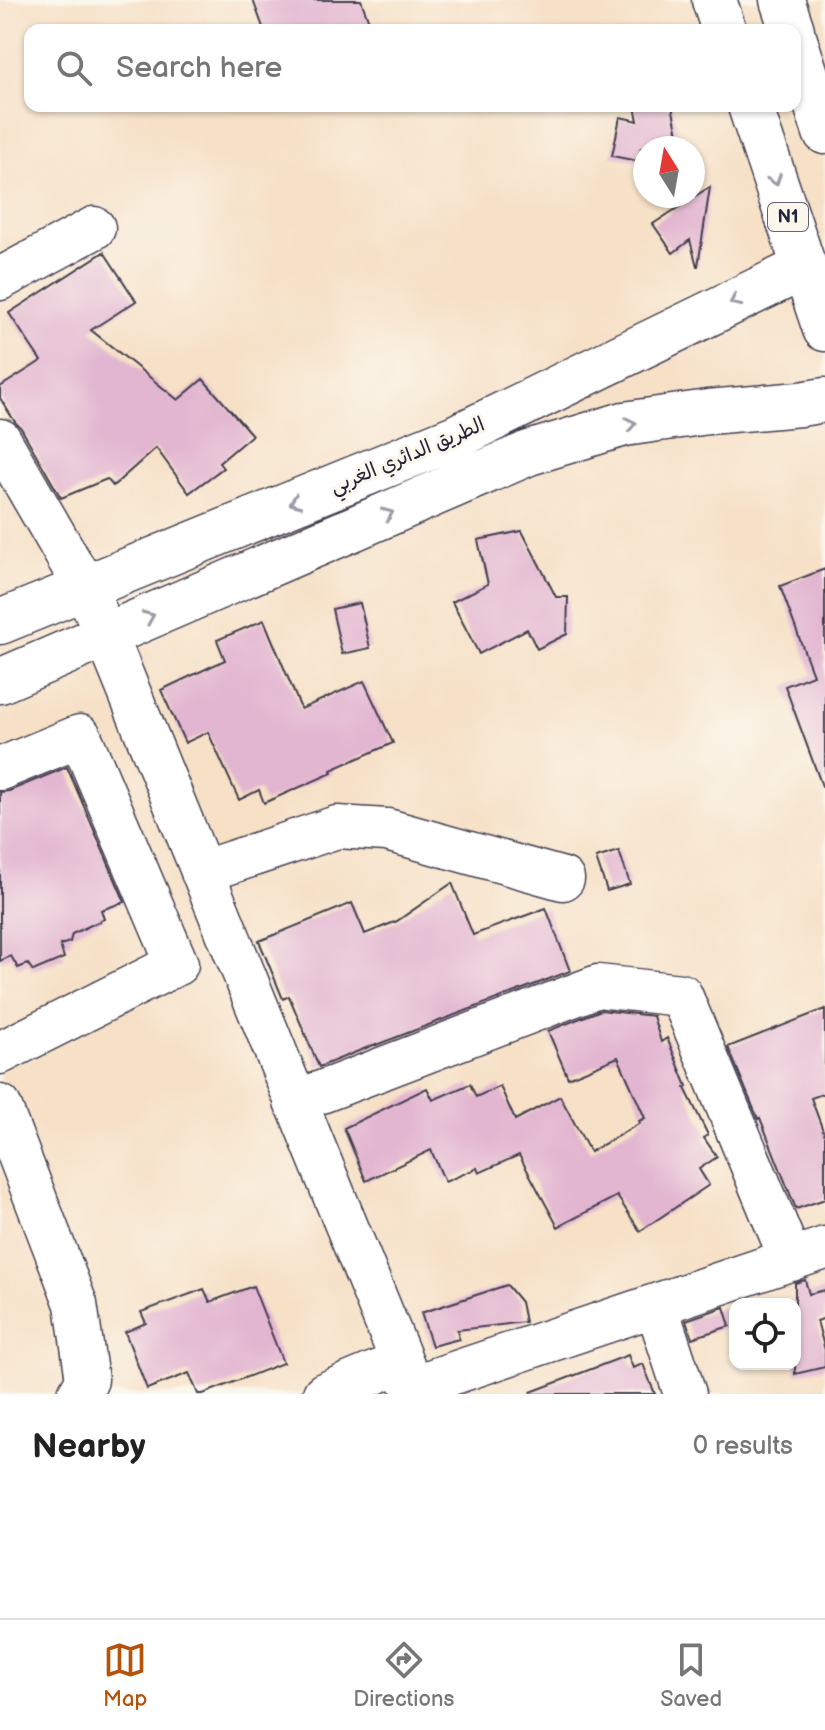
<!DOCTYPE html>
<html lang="en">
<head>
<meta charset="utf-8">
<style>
	body { margin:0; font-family:"Balsamiq Sans","Playpen Sans Arabic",sans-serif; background:#f6f6f6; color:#222 }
	.controls { position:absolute; right:24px; bottom:24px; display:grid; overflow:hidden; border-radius:16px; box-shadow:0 2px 6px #0004 }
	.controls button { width:72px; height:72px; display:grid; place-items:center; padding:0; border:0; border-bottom:2px solid #e0e0e0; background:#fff; color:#222; font:40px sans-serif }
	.compass { position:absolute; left:633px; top:136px; width:72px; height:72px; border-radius:50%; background:#fff; box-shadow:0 2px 6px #0004; rotate:349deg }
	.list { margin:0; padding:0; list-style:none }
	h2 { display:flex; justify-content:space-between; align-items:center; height:104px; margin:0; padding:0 32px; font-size:34px }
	h2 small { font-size:26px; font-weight:400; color:#767676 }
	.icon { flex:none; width:44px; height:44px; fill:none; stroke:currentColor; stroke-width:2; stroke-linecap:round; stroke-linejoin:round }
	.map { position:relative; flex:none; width:825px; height:1394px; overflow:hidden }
	.search { position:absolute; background:#fff; box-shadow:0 2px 6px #0004; left:24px; right:24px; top:24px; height:88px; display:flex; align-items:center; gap:20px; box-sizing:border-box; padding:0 28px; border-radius:16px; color:#767676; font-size:30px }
	.sheet { height:224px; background:#fff }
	nav { display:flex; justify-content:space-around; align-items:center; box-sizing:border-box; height:112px; border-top:2px solid #e0e0e0; background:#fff; font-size:22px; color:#767676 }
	nav a { display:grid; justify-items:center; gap:4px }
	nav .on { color:#b45309 }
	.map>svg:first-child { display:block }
	.building { fill:#e2b5d0 }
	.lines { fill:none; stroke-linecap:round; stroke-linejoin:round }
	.minor-casing { stroke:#423e50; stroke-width:45 }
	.major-casing { stroke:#423e50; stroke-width:47 }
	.highway-casing { stroke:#423e50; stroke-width:47 }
	.minor { stroke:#fff; stroke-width:42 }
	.major { stroke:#fff; stroke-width:44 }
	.highway { stroke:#fff; stroke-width:44 }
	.oneway { stroke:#9c9ca7 }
	.labels { text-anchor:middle; stroke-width:6; stroke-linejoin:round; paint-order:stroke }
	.shield { fill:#fbf7ec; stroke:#636270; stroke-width:2 }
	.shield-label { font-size:18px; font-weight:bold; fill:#22223b }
	.street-label { font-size:20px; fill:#22223b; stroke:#fbf7ec }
</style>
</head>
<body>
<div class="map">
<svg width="825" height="1394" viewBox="0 0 825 1394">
	<rect width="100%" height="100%" fill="#fbf7ec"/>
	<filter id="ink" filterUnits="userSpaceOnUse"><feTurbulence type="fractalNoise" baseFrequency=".0125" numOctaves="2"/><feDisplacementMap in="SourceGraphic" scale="16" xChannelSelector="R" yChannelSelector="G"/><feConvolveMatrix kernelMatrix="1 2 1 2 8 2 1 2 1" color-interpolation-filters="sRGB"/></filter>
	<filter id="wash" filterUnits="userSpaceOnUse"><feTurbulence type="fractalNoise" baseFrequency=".006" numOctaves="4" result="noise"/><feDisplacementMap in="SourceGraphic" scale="32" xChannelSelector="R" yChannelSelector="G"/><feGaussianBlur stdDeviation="1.8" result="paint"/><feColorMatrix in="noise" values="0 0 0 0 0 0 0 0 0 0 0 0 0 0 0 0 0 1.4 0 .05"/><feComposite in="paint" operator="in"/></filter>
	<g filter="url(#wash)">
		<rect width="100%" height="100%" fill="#f6e0c6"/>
		<g id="blocks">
			<path class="building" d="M253 0H361L372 30H264Z
				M635 106H672L681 148H641L638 161 612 156 620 117 638 121Z
				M710 187 698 266H697L690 240 673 253 653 224 682 205 680 196H695Z
				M104 252 136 301 91 330 178 400 203 379 252 435 219 463 223 468 189 493 156 448 113 486 107 479 61 498 21 428 15 422 0 398V387L41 361 9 313Z
				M522 531 556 597H568L567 634 537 649 527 629 479 654 452 602 488 584 478 540Z
				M825 569V786H822L785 686 813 675 780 586Z
				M360 603 370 648 342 654 332 609Z
				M264 620 301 709 364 681 393 743 331 770 332 773 264 803 259 790 239 800 208 732 185 743 161 690 225 660 217 640Z
				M67 767 125 902 101 910 104 919 72 934 70 942 60 945 64 958 33 971 28 964 18 968 11 956 0 961V792L9 791Z
				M619 851 630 884 607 891 596 858Z
				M452 883 473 935 546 908 570 971 376 1045V1044L319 1067 289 996 283 999 259 941 352 903 365 934 397 921Z
				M825 1009V1093L811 1098 825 1136V1199L796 1209 760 1118 758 1119 728 1047Z
				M601 1010 653 1016 661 1042 667 1038 687 1086 685 1088 708 1135 704 1138 717 1157 699 1169 709 1185 640 1231 617 1196 558 1227 519 1155 479 1173 477 1168 445 1182 431 1150 366 1181 344 1128 427 1088 433 1100 470 1084 476 1097 500 1086 515 1120 560 1096 590 1152 640 1123 639 1121 645 1118 618 1057 568 1078 548 1031Z
				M805 1280 809 1294 825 1290V1318L817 1321 825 1350V1367L795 1374V1283Z
				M507 1285 521 1302 525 1322 457 1330 459 1339 432 1346 421 1313Z
				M253 1286 283 1363 203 1394H198L189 1373 147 1389 125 1332 146 1323 141 1312 204 1289 210 1302Z
				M724 1307 730 1326 692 1338 686 1320Z
				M628 1355 633 1368 643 1364 655 1394H531V1392Z"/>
		</g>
	</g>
	<g filter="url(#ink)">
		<use href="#blocks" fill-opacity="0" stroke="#423e50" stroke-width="2"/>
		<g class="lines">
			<defs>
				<path id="minor" d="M0 279 94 228
					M0 440 84 586 106 635 415 1394
					M0 769 80 736 177 964 0 1053
					M202 872 337 827 387 830 563 879
					M295 1102 598 986 681 995 791 1260
					M0 1106 76 1304 87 1380 79 1394
					M656 1305 685 1394
					M412 1387 825 1248
					M324 1394 401 1362"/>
				<path id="major" d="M0 622 456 437 805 267
					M0 681 529 453 624 424 708 412 800 404 825 400"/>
				<path id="highway" d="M714 0 724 30
					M782 0 792 30
					M795 40 825 132
					M750 106 825 329"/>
			</defs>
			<use href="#minor" class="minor-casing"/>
			<use href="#major" class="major-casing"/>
			<use href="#highway" class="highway-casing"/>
			<use href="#minor" class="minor"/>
			<use href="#major" class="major"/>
			<use href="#highway" class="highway"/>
		</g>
		<defs><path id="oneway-chevron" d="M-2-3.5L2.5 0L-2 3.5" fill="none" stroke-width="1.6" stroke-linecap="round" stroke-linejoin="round" transform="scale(2)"/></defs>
		<g class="oneway">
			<use href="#oneway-chevron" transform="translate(775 180) rotate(71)"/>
			<use href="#oneway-chevron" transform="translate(735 301) rotate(154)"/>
			<use href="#oneway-chevron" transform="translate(631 424) rotate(-11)"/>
			<use href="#oneway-chevron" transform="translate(295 502) rotate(158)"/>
			<use href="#oneway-chevron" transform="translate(388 514) rotate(-23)"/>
			<use href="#oneway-chevron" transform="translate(149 617) rotate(-23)"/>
		</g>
	</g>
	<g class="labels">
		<rect class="shield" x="768" y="203" width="40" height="28" rx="6"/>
		<g class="shield-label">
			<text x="788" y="223">N1</text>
		</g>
		<g class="street-label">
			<text transform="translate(407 455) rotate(-23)" y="7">الطريق الدائري الغربي</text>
		</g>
	</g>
</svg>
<div class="controls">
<button><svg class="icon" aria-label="locate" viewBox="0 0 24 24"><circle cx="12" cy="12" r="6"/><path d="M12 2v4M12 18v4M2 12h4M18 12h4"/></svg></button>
</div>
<svg class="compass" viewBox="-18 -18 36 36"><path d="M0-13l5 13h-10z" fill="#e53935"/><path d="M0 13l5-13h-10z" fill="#767676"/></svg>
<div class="search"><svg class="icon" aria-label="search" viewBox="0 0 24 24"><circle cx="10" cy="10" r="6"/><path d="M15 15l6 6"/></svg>Search here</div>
</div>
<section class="sheet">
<h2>Nearby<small>0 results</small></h2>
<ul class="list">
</ul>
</section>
<nav>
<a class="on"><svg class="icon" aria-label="map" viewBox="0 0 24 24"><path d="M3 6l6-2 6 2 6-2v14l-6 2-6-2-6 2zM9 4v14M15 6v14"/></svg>Map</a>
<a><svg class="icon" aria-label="directions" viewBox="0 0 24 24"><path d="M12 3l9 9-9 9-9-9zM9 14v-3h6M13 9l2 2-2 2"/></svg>Directions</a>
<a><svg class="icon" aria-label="saved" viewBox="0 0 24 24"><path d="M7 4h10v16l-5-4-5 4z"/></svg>Saved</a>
</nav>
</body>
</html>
